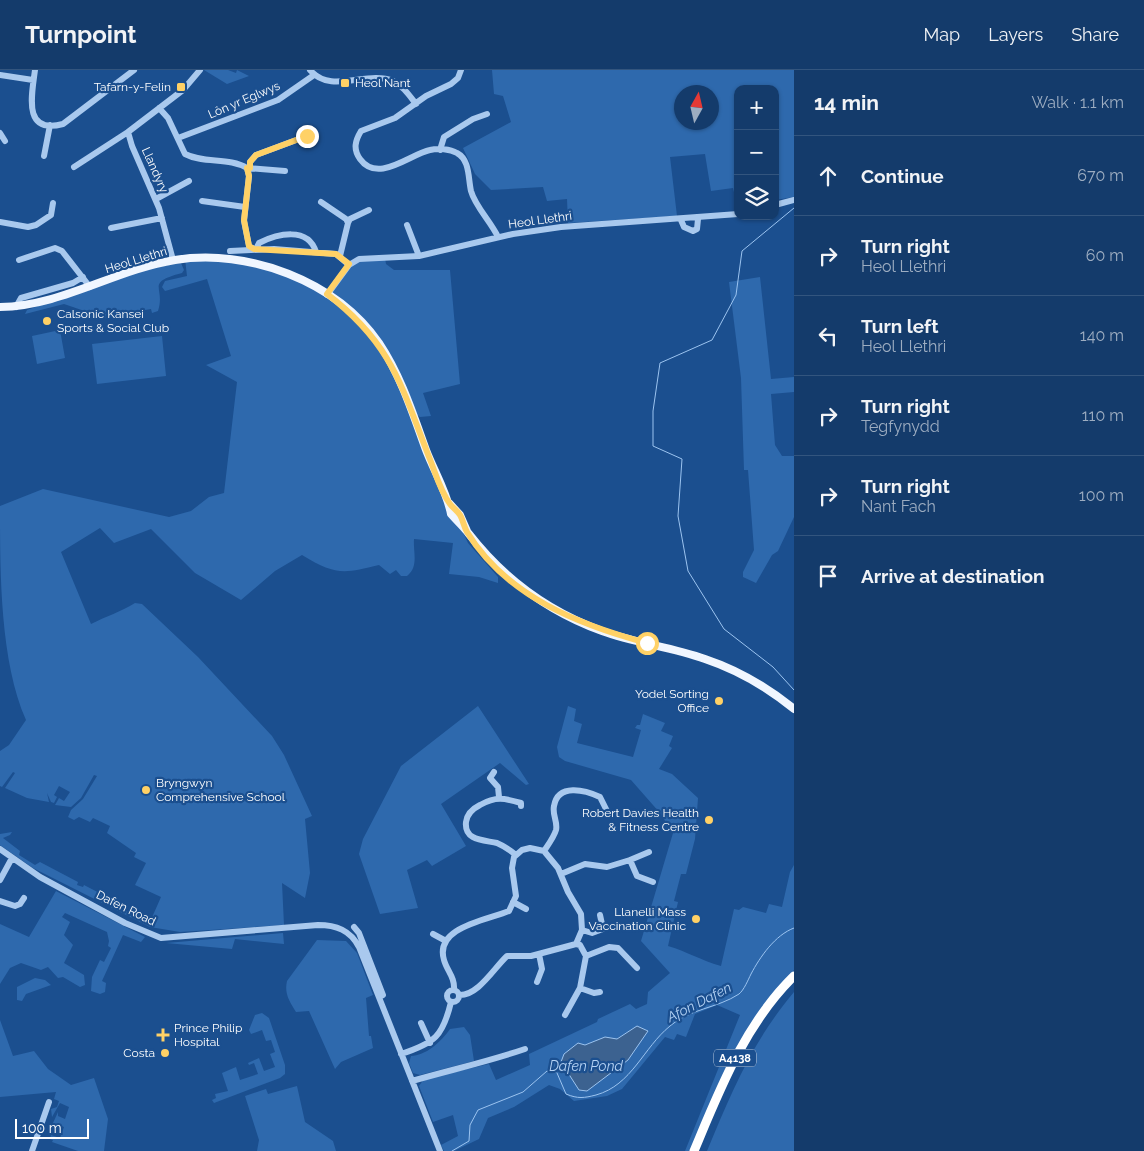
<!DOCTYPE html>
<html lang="en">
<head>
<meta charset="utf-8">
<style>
	body { margin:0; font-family:Raleway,sans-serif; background:#1d4271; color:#f1f3f6 }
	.controls { position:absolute; right:15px; top:15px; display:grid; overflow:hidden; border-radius:10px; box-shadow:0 1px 4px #0004 }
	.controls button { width:45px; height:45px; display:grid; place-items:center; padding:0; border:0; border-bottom:1px solid #33557e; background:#143b6b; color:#f1f3f6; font:25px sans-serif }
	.compass { position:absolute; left:674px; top:15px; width:45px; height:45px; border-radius:50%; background:#143b6b; box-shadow:0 1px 4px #0004; rotate:8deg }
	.scale { position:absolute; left:15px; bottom:12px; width:74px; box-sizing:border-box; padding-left:5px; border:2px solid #fff; border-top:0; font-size:14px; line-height:18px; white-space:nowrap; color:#fff; -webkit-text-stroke:4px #1b4f8f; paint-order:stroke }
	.stop { position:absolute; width:15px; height:15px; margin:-11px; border:4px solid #ffd166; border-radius:50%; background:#fff }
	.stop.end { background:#ffd166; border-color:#fff; box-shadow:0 1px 5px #0008 }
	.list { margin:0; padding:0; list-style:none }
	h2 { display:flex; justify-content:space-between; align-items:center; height:65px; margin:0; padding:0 20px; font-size:21px }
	h2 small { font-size:16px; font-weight:400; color:#9dadc1 }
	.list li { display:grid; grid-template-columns:32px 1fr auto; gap:15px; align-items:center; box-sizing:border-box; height:80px; padding:0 20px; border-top:1px solid #33557e }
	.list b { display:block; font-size:19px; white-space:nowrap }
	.list p { margin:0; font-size:16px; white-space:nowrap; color:#9dadc1 }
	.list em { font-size:16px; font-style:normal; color:#9dadc1 }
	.icon { flex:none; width:28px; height:28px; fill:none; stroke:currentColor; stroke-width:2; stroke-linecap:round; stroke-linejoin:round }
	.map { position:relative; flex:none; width:794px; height:1081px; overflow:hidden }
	header { display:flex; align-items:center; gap:30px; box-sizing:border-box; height:70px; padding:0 25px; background:#143b6b; border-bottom:1px solid #33557e }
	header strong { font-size:24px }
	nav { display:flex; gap:28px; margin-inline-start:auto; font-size:18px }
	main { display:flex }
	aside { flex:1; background:#143b6b }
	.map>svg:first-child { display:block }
	.green { fill:#2e69ad; fill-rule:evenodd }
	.water { fill:#3c6290; stroke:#9cc4f0 }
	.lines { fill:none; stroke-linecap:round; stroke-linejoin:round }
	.stream { stroke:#9cc4f0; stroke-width:1 }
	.minor { stroke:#a9c9ee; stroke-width:6 }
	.major { stroke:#f0f6ff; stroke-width:8 }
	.highway { stroke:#fff; stroke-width:9 }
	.route { stroke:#ffd166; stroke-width:6 }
	.poi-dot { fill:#ffd166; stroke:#1b4f8f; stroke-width:2 }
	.labels { text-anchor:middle; stroke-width:4.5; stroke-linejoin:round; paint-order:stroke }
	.shield { fill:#1b4f8f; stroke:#bbcadd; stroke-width:1 }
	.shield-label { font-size:11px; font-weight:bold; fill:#fff }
	.poi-label { font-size:12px; fill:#fff; stroke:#1b4f8f; text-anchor:end }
	.street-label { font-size:12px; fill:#fff; stroke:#1b4f8f }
	.water-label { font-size:14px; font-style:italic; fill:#b5d3f5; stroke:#1b4f8f }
</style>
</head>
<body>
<header>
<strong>Turnpoint</strong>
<nav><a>Map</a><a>Layers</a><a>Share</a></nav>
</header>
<main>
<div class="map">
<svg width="794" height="1081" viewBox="0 0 794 1081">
	<rect width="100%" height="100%" fill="#1b4f8f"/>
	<path class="green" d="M204 0H228L236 3 237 0 249 6 227 14Z
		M492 0H794V127L775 130V19H738V140L733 118 711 121 705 84 670 87 677 146 568 153 567 129 547 131 543 117 491 120 475 104 463 78 511 52 503 26 494 24ZM682 22H712V52H682Z
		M211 188 276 199 327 224C349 194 345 189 385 188L386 194 394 200H450L460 314 423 323 431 346 420 347 416 344 449 433 468 473 498 507V513L479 507 449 504 453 473 414 469C413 482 419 497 407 506H401L396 500 390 504 379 495C343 504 335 505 302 485L275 501 241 530 195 503 151 459 114 473 100 458 61 482 91 554C107 546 120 542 135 533L142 534 198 587 272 666 284 685 312 746 305 749 310 803 305 828 282 813 284 855 180 862 150 857 33 798 0 775V764L12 762 10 765 3 768 20 781 19 785 35 795 40 792 78 812 77 815 83 817 84 815 109 828 107 831 150 852 161 827 135 815 146 793 134 787 136 783 107 763 110 756 93 748 90 752 79 747 74 750 68 747 71 740 83 729 97 706 94 705 81 728 71 737 55 735 59 728 64 731 70 722 59 716 54 725 57 727 54 733 51 732 47 723 49 732 27 728 5 718 15 703 13 702 2 717 0 716V681L9 675 26 650C0 591 0 503 0 436L43 419 169 447 191 441 209 427 224 423 237 312 206 295 231 286 207 209 165 221 162 217 165 211 187 206 185 189Z
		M181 193 184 200 182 203C144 213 166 217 158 241L152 243 151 239 110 246 108 249 64 234 25 244 27 240C77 223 129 200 181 193Z
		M760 207 771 309 794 307V322L771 324 775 375 782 386H794V447L778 481 772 485 756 513 743 507V502L754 480 748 400H744L741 308 729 212Z
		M60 260 65 288 37 294 32 266Z
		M162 266 166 306 97 314 92 274Z
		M478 636 529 714 526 715 500 693 441 734 466 776 432 796 427 790 407 800 418 838 380 844 359 784 363 769 401 696Z
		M568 636 576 639 574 651 582 654 577 673 633 687 641 660 635 658 637 655H640L643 644 665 653 661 661 673 666 669 676 672 678 659 699 672 704 698 728 695 769 686 804H681L674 831 678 832 668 876C688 882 700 890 721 896L734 839 739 840 743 837 766 843 769 834 782 837 790 802 794 795V900L760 940 690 1081H685L740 945 717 935 695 944 686 967 677 964 674 970 665 967 622 1019 607 1026 574 1031 560 1019 549 1015 514 1037 488 1048 479 1069 454 1081H444L441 1075 458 1066 453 1045 433 1052 419 1016 424 1009 489 994 496 1010 530 995 529 984 597 952 598 949 630 934 636 939 647 934 648 922 670 903 641 871 673 763 660 743 631 710 565 691 559 687 557 677ZM637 956 565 1001 585 975 605 967 617 969Z
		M56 821 145 867 141 872 123 865 102 911 106 913 105 922 100 924 91 921 92 907 100 890 104 892 111 878 108 876 109 871 107 862 65 843 62 847 70 852 64 865 73 875 64 893 84 905 85 915 80 917 63 907 58 908 48 897 41 900 21 893 10 898 0 914V854L29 867Z
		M283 863 284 874 235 869 232 879 166 873Z
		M317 870 346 871 357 883 373 925 366 928 369 966H371L373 978 341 992 335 999 309 941 296 942C290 932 284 924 287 911Z
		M35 908 45 910 51 915 26 924 22 931 17 930V917Z
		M794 922V1081H707C732 1021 752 972 794 922Z
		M262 943 269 948 285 995V1004L280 1008 214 1033 212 1030 216 1028 215 1024 228 1021 222 1003 236 997 240 1010 258 1004 254 993 249 995 248 993 259 988 264 1001 275 997 270 984 275 982 271 970 266 971 262 960 251 964 249 960 255 945Z
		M0 950 13 986 34 981 48 999 71 1015 94 1008 108 1049 104 1081H78L52 1072 53 1070 50 1069 51 1065 60 1068 64 1057 53 1053 58 1042V1046L65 1049 69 1037 60 1033 52 1047 51 1039 57 1037 59 1031 54 1029 56 1022 0 1027Z
		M464 957 470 965 474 991 420 1005 413 1003 409 993 411 986C425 986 441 972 450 959Z
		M297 1016 305 1052 333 1071 336 1081H257L259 1070 245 1026 266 1019 268 1024Z"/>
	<path class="water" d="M637 956 648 961 628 990 587 1021 579 1020 561 992 564 984 578 973 585 975 605 967 617 969Z"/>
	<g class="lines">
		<path class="stream" d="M794 138 742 181 736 225 712 270 660 293 653 341V376L682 389 678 446 688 501 724 559 773 597 794 620
			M557 1003 566 1024C578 1029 584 1028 596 1025 632 1015 643 978 670 956 689 939 718 938 739 924 744 920 748 910 751 904 760 887 775 865 794 858
			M452 1081 469 1071 470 1055 478 1040 523 1022 547 1001 556 1002"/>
		<path class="minor" d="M35 0C32 24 22 65 63 54L134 0
			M310 0C331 25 367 0 393 11 403 16 409 25 416 34
			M461 0 458 8 451 14 426 26 395 48 361 61C355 71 353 79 360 89 378 114 410 84 430 80 438 78 450 79 457 83 470 90 468 108 471 121 475 136 491 152 498 167
			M0 5 33 10
			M159 38 168 48 185 84C204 94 229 87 247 98L249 106 244 151 249 176 254 179
			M0 63 5 71
			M178 68 278 30 314 5
			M440 80 444 67 473 49 487 44
			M44 86 50 55
			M74 97 128 62
			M247 98 285 101
			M250 98V92L256 85 307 66
			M156 129 189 111
			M202 131 245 137
			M321 132 346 149 348 153 340 186
			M775 135 794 130
			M681 150 684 157 693 161 697 159 698 149
			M0 152 28 157 36 155 51 145 53 133
			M348 153 350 149 369 140
			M407 155 419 186
			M111 158 162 148
			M256 179 259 173C277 164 308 156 316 182
			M230 181 274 179 336 184 349 195
			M19 190 55 178 62 181 90 217
			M173 190 159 138 132 76 128 62 183 20 200 0
			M327 225 349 195 359 189 419 186 513 164 561 157 738 144
			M16 237 21 228 73 213 83 207
			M494 702 490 708 498 717 499 727
			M0 779 40 807 125 853 161 868 318 855C336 855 350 860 359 877L440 1081
			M544 781C548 775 554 767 556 760 558 752 552 745 554 736 558 713 585 720 600 727L608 743
			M516 785C510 780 504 776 497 773 484 770 464 771 466 752 467 744 474 738 480 735 496 726 504 728 521 733V736
			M630 790 649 782
			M561 804 585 794 607 797 630 790 637 806 653 812
			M0 810 12 788
			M0 831 15 836 20 834 24 828
			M513 832 526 839
			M354 857 359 863 383 925 379 927
			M582 860 592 863 603 859 600 845
			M433 864 446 871
			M586 886 580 918 594 923 600 922
			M537 912 542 899 539 884
			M447 926a6 6 0 1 1 12 0a6 6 0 1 1-12 0Z
			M454 920C455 907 447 901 444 890 434 857 488 850 509 841L516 826 512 798 514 787 522 780 530 778 544 781 558 798 568 822 581 844 582 860 576 874
			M459 925C478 926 494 898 507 886H531L576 874 580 875 586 886 609 877 618 878 637 898
			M565 945 580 918
			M421 953 430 973
			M401 984C435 973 443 966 451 932
			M412 1011C450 1000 487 992 525 979
			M32 1081 49 1032"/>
		<path class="major" d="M0 237C62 236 114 200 175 190 248 178 336 211 379 273 401 306 413 344 426 380 434 401 447 422 451 444 457 451 463 456 469 464 504 509 547 541 602 561 635 573 671 577 705 589 738 600 767 617 794 639
			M449 433 460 445 467 461"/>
		<path class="highway" d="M694 1081C720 1019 745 954 794 906"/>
	</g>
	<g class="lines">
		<path class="route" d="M307 66 256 85 250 92V98H247L249 106 244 150 249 176 254 179 336 184 349 194 327 224C394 275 402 319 431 392 436 405 441 422 450 434 453 438 457 440 460 445 463 450 464 457 467 462 506 526 579 555 647 573"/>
	</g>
	<g class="poi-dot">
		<rect x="340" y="8" width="10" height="10" rx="2.5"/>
		<rect x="176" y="12" width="10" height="10" rx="2.5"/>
		<circle cx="47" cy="251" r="5"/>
		<circle cx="719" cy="631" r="5"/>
		<circle cx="146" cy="720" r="5"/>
		<circle cx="709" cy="750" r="5"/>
		<circle cx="696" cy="849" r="5"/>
		<path d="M160.5 957.5h5v5h5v5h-5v5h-5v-5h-5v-5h5z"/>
		<circle cx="165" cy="983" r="5"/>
	</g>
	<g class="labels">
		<rect class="shield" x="714" y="979.5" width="42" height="17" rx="4"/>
		<g class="shield-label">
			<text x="735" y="992">A4138</text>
		</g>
		<g class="poi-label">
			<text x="355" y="17" text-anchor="start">Heol Nant</text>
			<text x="171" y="21">Tafarn-y-Felin</text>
			<text x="57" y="248" text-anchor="start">Calsonic Kansei<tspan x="57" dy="14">Sports &amp; Social Club</tspan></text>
			<text x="709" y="628">Yodel Sorting<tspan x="709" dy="14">Office</tspan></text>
			<text x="156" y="717" text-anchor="start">Bryngwyn<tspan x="156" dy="14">Comprehensive School</tspan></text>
			<text x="699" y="747">Robert Davies Health<tspan x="699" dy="14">&amp; Fitness Centre</tspan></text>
			<text x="686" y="846">Llanelli Mass<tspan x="686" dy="14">Vaccination Clinic</tspan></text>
			<text x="174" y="962" text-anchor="start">Prince Philip<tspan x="174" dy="14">Hospital</tspan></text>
			<text x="155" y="987">Costa</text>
		</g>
		<g class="street-label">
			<text transform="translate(244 30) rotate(-23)" y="4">Lôn yr Eglwys</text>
			<text transform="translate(155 100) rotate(66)" y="4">Llandyry</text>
			<text transform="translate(540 150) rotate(-8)" y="4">Heol Llethri</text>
			<text transform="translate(136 190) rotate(-17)" y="4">Heol Llethri</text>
			<text transform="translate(126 838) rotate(26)" y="4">Dafen Road</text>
		</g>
		<g class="water-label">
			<text transform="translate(699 932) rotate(-27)" y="5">Afon Dafen</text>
			<text x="586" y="1001">Dafen Pond</text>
		</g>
	</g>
</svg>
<div class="controls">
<button>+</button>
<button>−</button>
<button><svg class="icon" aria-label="layers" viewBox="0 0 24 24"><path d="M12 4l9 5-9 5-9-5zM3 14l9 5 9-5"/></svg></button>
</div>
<svg class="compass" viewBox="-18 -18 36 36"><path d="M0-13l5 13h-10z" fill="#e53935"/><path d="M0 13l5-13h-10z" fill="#9dadc1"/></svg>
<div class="scale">100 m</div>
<div class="stop" style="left:647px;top:573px"></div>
<div class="stop end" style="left:307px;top:66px"></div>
</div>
<aside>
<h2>14 min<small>Walk · 1.1 km</small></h2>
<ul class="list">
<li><svg class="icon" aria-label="ahead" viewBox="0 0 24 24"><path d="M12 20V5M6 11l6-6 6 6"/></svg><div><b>Continue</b></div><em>670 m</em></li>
<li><svg class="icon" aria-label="right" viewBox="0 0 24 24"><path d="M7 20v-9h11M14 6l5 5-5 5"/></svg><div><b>Turn right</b><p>Heol Llethri</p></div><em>60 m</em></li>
<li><svg class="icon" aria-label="left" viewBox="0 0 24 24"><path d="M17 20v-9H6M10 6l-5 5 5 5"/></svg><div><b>Turn left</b><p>Heol Llethri</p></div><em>140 m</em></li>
<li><svg class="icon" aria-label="right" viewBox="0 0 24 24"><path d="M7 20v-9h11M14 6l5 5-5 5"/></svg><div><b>Turn right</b><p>Tegfynydd</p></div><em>110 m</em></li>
<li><svg class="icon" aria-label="right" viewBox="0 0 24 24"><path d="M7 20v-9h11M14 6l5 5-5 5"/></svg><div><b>Turn right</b><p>Nant Fach</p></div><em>100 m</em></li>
<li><svg class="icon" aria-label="arrive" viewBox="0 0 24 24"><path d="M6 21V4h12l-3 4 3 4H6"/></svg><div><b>Arrive at destination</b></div></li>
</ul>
</aside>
</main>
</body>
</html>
